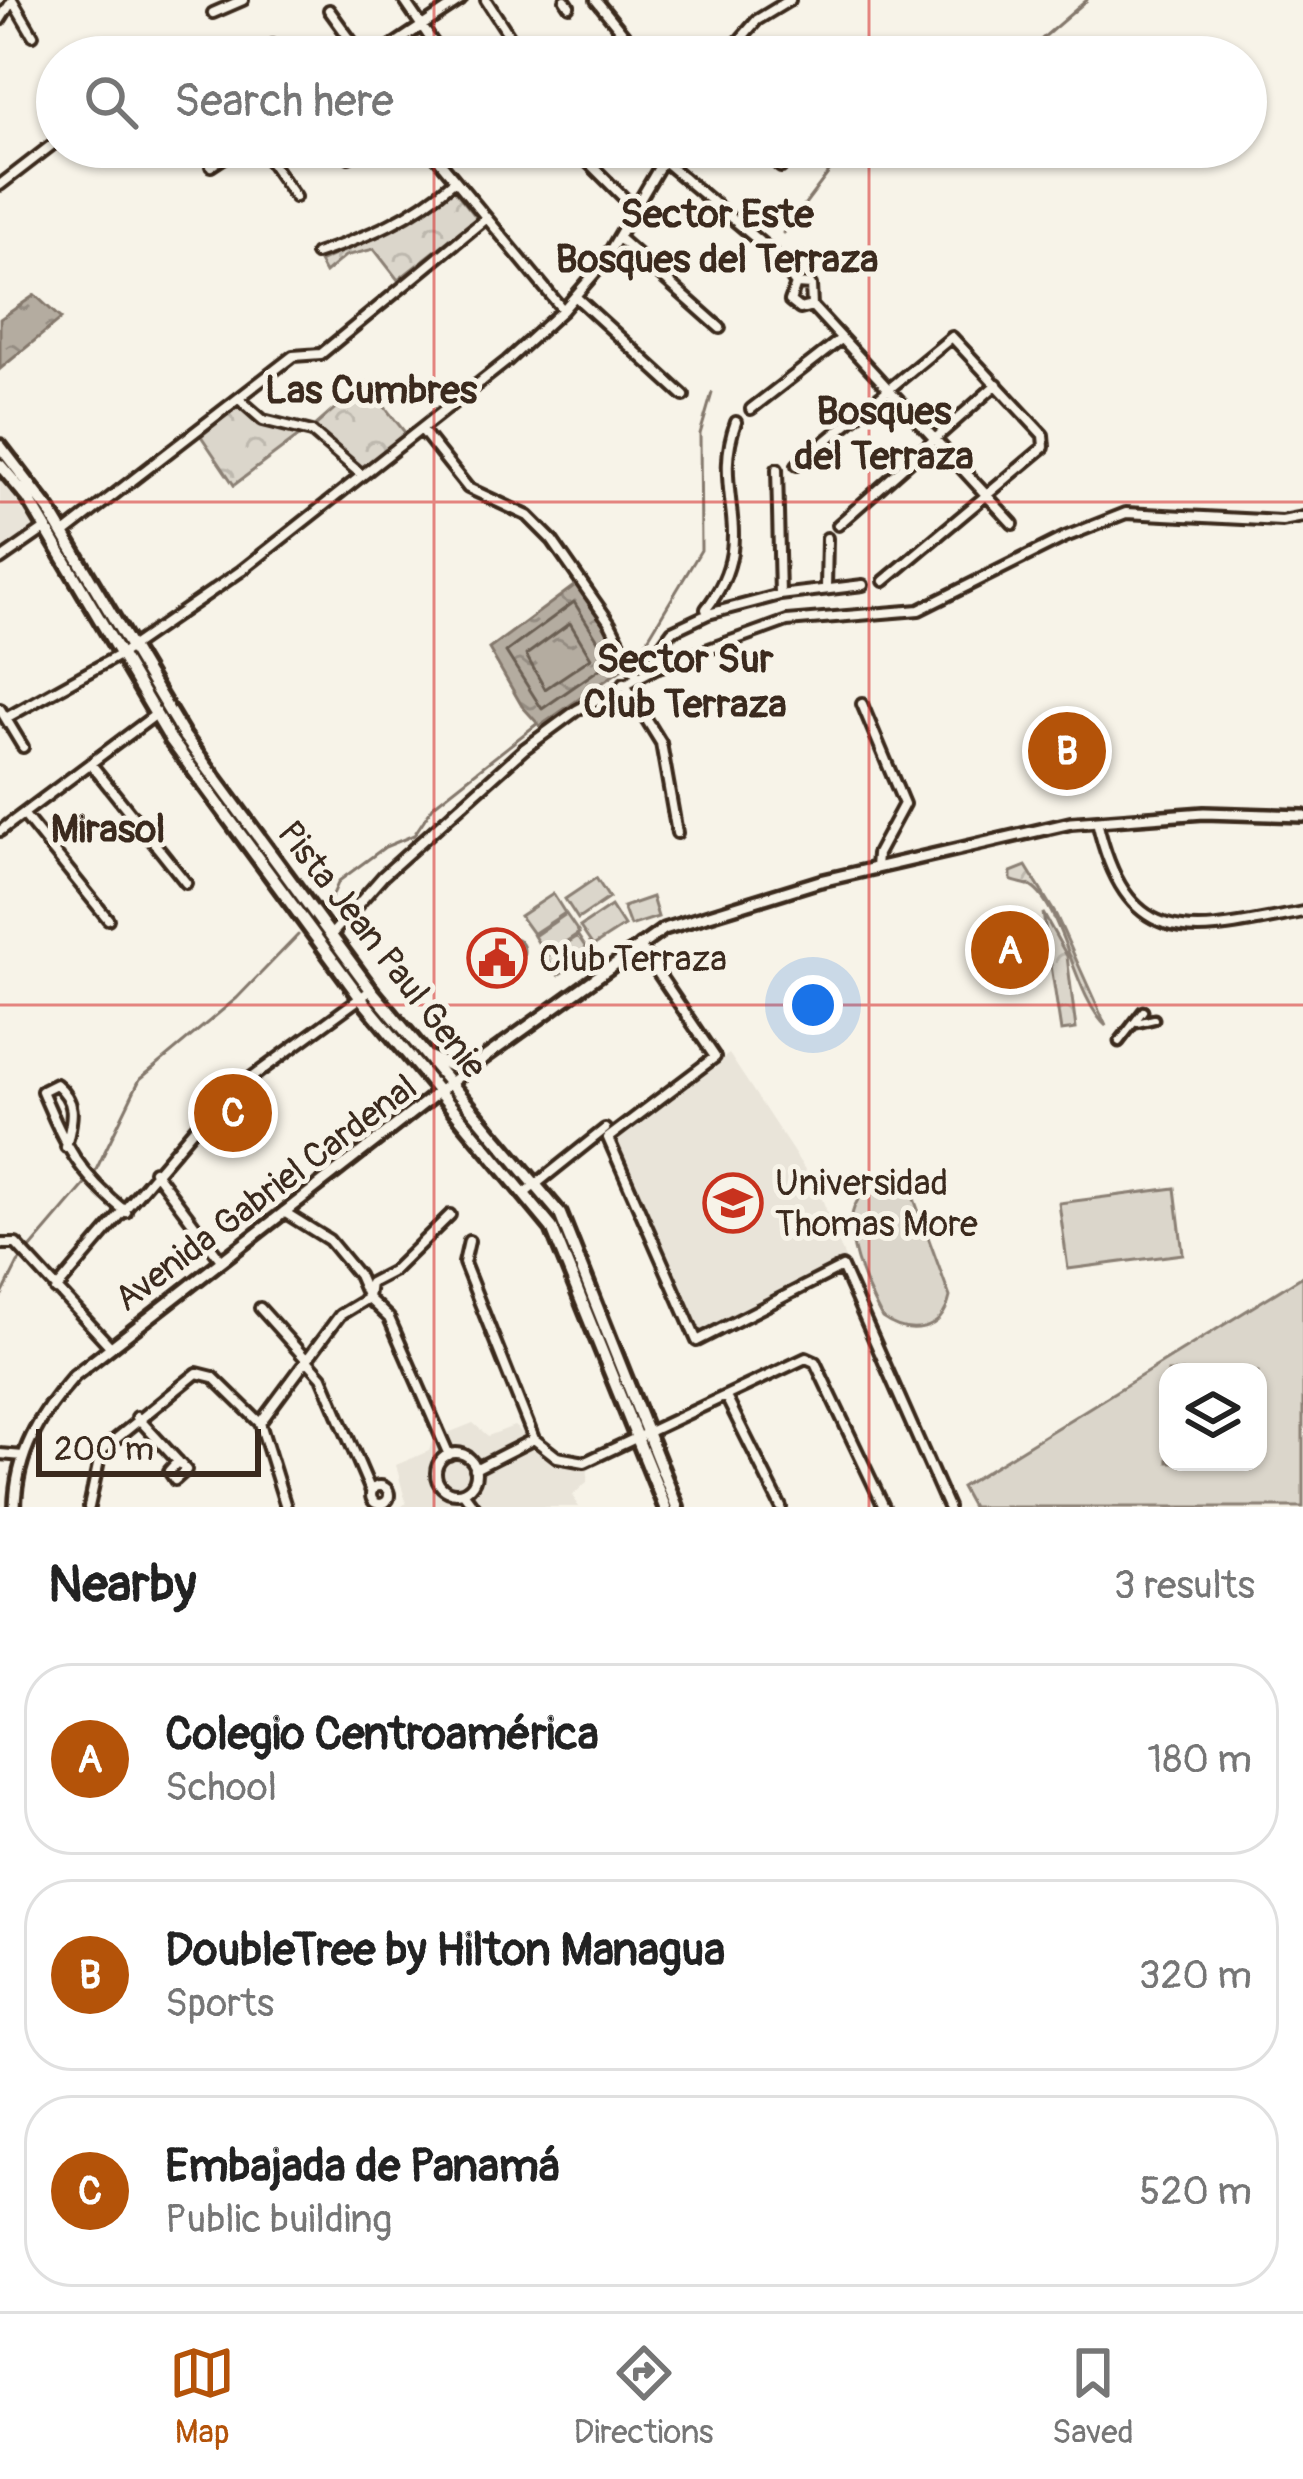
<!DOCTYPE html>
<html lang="en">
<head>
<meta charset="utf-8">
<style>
	body { margin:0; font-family:Pangolin,sans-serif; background:#f6f6f6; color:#222 }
	.controls { position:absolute; right:36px; bottom:36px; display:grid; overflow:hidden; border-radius:24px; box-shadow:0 3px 9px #0004 }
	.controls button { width:108px; height:108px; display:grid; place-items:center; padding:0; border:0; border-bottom:3px solid #e0e0e0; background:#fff; color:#222; font:60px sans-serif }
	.scale { position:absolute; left:36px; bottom:30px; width:225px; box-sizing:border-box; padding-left:12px; border:6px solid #3b2a1e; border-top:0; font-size:33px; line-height:42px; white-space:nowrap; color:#3b2a1e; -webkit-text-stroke:9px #f7f3e8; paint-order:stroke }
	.you { position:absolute; left:813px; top:1005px; width:42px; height:42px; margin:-30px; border:9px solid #fff; border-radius:50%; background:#1a73e8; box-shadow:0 0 0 18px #1a73e833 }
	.badge { display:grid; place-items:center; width:78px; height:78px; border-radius:50%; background:#b45309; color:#fff; font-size:39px; font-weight:700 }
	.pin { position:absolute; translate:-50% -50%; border:6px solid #fff; box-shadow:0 3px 12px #0006 }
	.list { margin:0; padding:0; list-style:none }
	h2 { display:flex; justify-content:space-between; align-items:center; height:156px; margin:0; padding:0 48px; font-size:51px }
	h2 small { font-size:39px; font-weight:400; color:#767676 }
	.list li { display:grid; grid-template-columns:78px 1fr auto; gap:36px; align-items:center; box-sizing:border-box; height:192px; margin:0 24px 24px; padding:0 24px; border:3px solid #e0e0e0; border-radius:48px }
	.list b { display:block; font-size:45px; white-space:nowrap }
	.list p { margin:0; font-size:39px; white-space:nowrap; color:#767676 }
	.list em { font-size:39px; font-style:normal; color:#767676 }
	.icon { flex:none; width:66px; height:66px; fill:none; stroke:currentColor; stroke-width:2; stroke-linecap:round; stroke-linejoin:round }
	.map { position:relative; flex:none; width:1303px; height:1507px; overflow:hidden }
	.search { position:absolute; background:#fff; box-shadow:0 3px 9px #0004; left:36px; right:36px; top:36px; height:132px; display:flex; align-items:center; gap:30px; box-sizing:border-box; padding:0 42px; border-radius:66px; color:#767676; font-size:45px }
	.sheet { height:804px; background:#fff }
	nav { display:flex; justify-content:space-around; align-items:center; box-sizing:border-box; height:168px; border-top:3px solid #e0e0e0; background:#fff; font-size:33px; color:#767676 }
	nav a { display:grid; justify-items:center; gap:6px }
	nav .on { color:#b45309 }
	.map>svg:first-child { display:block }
	.built { fill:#e9e4d9 }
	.grass { fill:#dbd6cb; stroke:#8b8074; stroke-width:3; fill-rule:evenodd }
	.forest { fill:url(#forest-crowns); stroke:#8b8074; stroke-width:3 }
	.water { fill:url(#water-ripples); stroke:#84786c; stroke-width:3 }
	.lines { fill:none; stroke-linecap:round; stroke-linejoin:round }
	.shore { stroke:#6b5e52; stroke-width:3 }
	.stream { stroke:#84786c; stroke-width:3 }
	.pedestrian-casing { stroke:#3b2a1e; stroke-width:15 }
	.minor-casing { stroke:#3b2a1e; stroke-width:16 }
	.tertiary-casing { stroke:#3b2a1e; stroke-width:18 }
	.secondary-casing { stroke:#3b2a1e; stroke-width:20 }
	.pedestrian { stroke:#f7f3e8; stroke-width:6 }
	.minor { stroke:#f7f3e8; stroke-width:8 }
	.tertiary { stroke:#f7f3e8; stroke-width:9 }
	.secondary { stroke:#f7f3e8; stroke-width:10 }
	.grid { fill:none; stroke:#d62828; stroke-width:3; stroke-opacity:0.55 }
	.labels { text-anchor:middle; stroke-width:10; stroke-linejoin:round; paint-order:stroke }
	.street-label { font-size:36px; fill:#3b2a1e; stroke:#f7f3e8 }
	.poi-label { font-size:36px; fill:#3b2a1e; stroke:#f7f3e8; text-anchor:start }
	.neighbourhood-label { font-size:39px; font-weight:bold; fill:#3b2a1e; stroke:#f7f3e8 }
</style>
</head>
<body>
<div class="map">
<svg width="1303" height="1507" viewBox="0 0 1303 1507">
	<defs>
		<pattern id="forest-crowns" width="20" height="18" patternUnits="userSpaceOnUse" patternTransform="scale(3)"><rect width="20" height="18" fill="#dbd6cb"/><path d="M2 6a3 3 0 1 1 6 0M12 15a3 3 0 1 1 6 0" fill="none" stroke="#bdb8ae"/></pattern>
		<pattern id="water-ripples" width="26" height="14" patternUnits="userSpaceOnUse" patternTransform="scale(3)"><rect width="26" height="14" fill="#b4aca0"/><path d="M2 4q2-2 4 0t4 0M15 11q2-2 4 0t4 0" fill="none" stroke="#948c82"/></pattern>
	</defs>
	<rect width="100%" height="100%" fill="#f7f3e8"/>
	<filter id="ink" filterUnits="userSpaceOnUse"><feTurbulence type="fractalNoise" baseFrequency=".00833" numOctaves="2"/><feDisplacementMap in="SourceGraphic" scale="24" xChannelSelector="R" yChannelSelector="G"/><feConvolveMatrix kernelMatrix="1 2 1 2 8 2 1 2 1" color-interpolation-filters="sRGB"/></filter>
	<g filter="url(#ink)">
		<path class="built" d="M0 478 36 528 0 554Z
			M729 1054 819 1191 845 1259 699 1337 615 1137Z
			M473 1423 488 1436 514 1426 562 1464 588 1470 587 1482 573 1495 578 1507H401L406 1503 396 1465 429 1451 433 1439Z"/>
		<path class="grass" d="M596 878 609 898 578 919 565 899Z
			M553 894 565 913 533 934 520 916Z
			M652 897 658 917 630 926 623 907Z
			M611 906 624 926 593 946 580 927Z
			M566 914 579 933 546 955 534 936Z
			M578 936 590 954 558 975 546 957Z
			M892 1183 913 1196 950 1297C942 1333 909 1337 882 1318 862 1280 819 1190 892 1183Z
			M1175 1188 1183 1254 1068 1269 1059 1203Z
			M1303 1276V1507H972L961 1487ZM1168 1372H1258V1462H1168Z"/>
		<path class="forest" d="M452 187 477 218 398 280 374 249 345 256 325 273 319 262 402 225Z
			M365 382 407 435 362 470 314 427Z
			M238 406 258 424 303 433 234 485 201 436Z
			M1026 866 1056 915 1106 1026C1074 997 1061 899 1028 885 1023 883 1016 883 1011 880V872Z
			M1043 913 1067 956 1076 1029 1061 1031Z"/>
		<path class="water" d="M35 295 61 319 0 369V319Z
			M578 583 628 665 540 726 522 706 489 649Z
			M496 951a14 14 0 1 1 28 0a14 14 0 1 1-28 0Z"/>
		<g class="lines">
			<path class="shore" d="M574 602 611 661 542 709 506 652Z
				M570 623 591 658 545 689 526 655Z"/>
			<path class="stream" d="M1021 57 1087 0
				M783 233 848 147
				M631 653 641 650 701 550 700 434 712 393
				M326 910 339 881 385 847 414 835 434 805 538 723
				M0 1299 18 1263 94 1174 140 1079 237 998 298 935"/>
			<defs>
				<path id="pedestrian" d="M1137 1023 1154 1019
					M1119 1042 1143 1011"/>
				<path id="minor" d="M404 0 443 57
					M486 0 514 43
					M565 0 569 6
					M596 0 642 57
					M13 1 33 35
					M329 10 363 57
					M213 13 243 0
					M0 20 12 1
					M273 45 281 57
					M375 57 461 0
					M725 57 757 20 790 0
					M260 147 295 197
					M342 147 349 157
					M428 147 563 310
					M573 147 638 212
					M647 147 772 252 796 284 811 285 812 306 800 309 790 301 796 284
					M759 147 781 167
					M211 166 240 147
					M0 185 57 141
					M620 239 720 328
					M316 254C369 236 412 218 454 181
					M576 297 684 396
					M812 306 1013 524
					M239 399 263 420 312 432 362 475
					M751 409 841 339
					M422 430 468 488 528 516 552 540 610 623 637 676
					M797 465 952 337 1043 435 1044 447 884 581
					M777 469 780 595
					M838 525 997 384
					M63 534 293 356 321 354 485 219
					M0 560 46 528
					M826 588 827 538
					M708 614 780 595 863 585
					M661 646 672 631 708 614 706 609C762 537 709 494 736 422
					M656 668 653 661 659 650
					M624 683 661 743 677 833
					M862 704 904 804 877 854 876 868
					M0 709 23 747
					M6 718 121 654 241 571 507 361 563 310 601 266 671 147
					M91 764 186 883
					M24 815 108 919
					M1097 821C1128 956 1194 933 1303 912
					M0 831 155 715
					M331 935 383 876 524 749 577 710 656 668 787 621 919 610 1065 537 1126 513 1282 521 1303 517
					M639 945 715 1057 608 1138 697 1341 842 1267 948 1507
					M66 1147C72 1120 79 1103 56 1084L42 1091C66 1147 78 1173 126 1212
					M154 1171 221 1260
					M525 1193 605 1129
					M284 1212 329 1240 358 1275 368 1298 389 1318 449 1455
					M469 1241 464 1263 534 1439 557 1457 585 1462 806 1358 815 1362 884 1507
					M0 1244H16L109 1345
					M56 1290 214 1105 371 990
					M260 1308 322 1377 370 1489
					M726 1397 781 1507
					M137 1417 186 1470 175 1480 169 1471 178 1461
					M260 1423 340 1315 368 1298 370 1283 393 1271 450 1215
					M436 1473a20 20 0 1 1 40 0a20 20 0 1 1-40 0Z
					M0 1454 23 1456
					M475 1469 534 1439
					M371 1495a9 9 0 1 1 18 0a9 9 0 1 1-18 0Z
					M463 1492 474 1507
					M89 1507 101 1451 197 1373 213 1377 260 1423 286 1507"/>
				<path id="tertiary" d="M428 1056 452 1067 469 1066
					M15 1507C16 1454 40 1414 74 1376L463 1073 664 929 820 881 1071 823 1204 813 1303 816"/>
				<path id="secondary" d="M0 446 49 510 184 736 371 990 560 1214 677 1507
					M0 465 28 498 171 740 360 997 552 1228 665 1507"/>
			</defs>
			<use href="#pedestrian" class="pedestrian-casing"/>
			<use href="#minor" class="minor-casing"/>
			<use href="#tertiary" class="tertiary-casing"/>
			<use href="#secondary" class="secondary-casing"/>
			<use href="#pedestrian" class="pedestrian"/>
			<use href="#minor" class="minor"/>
			<use href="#tertiary" class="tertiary"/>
			<use href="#secondary" class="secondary"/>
		</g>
	</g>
	<path class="grid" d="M434 0V57M869 0V57M434 147V1507M869 147V1507M0 502H1303M0 1005H1303"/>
	<defs>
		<symbol id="civic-ring" viewBox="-11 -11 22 22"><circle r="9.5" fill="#f7f3e8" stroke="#c8321e" stroke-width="1.5"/><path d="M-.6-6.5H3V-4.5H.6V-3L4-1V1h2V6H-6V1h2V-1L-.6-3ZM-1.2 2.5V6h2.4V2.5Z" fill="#c8321e"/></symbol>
		<symbol id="university-ring" viewBox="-11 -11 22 22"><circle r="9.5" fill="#f7f3e8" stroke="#c8321e" stroke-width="1.5"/><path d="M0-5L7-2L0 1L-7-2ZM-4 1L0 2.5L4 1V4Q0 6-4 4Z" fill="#c8321e"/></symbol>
	</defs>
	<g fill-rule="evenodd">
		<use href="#civic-ring" x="464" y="925" width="66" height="66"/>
		<use href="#university-ring" x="700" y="1170" width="66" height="66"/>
	</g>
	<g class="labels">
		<g class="street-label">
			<text transform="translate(383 949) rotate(52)" y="13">Pista Jean Paul Genie</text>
			<text transform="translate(265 1192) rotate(-37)" y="13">Avenida Gabriel Cardenal</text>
		</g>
		<g class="poi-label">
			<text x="539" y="971">Club Terraza</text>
			<text x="775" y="1195">Universidad<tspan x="775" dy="41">Thomas More</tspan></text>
		</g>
		<g class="neighbourhood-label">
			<text x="717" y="227">Sector Este<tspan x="717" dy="45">Bosques del Terraza</tspan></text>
			<text x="371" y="403">Las Cumbres</text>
			<text x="884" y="424">Bosques<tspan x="884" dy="45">del Terraza</tspan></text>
			<text x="685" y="672">Sector Sur<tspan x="685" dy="45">Club Terraza</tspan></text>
			<text x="108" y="842">Mirasol</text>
		</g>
	</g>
</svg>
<div class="controls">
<button><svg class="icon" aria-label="layers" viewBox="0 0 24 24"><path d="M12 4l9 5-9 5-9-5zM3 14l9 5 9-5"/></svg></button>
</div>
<div class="scale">200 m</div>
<div class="you"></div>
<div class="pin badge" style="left:1010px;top:950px">A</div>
<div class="pin badge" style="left:1067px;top:751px">B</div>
<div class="pin badge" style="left:233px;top:1113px">C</div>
<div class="search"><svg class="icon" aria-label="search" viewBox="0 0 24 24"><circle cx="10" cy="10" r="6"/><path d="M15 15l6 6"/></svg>Search here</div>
</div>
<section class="sheet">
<h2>Nearby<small>3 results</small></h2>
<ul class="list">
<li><span class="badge">A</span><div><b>Colegio Centroamérica</b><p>School</p></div><em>180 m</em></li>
<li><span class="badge">B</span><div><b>DoubleTree by Hilton Managua</b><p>Sports</p></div><em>320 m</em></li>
<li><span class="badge">C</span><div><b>Embajada de Panamá</b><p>Public building</p></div><em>520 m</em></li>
</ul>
</section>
<nav>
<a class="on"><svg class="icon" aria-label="map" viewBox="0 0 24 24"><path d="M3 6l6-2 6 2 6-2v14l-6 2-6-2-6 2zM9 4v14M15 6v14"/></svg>Map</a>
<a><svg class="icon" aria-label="directions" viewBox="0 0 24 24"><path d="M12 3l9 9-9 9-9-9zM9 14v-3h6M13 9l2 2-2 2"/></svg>Directions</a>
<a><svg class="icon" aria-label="saved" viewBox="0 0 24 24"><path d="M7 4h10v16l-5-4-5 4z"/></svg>Saved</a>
</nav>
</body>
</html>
